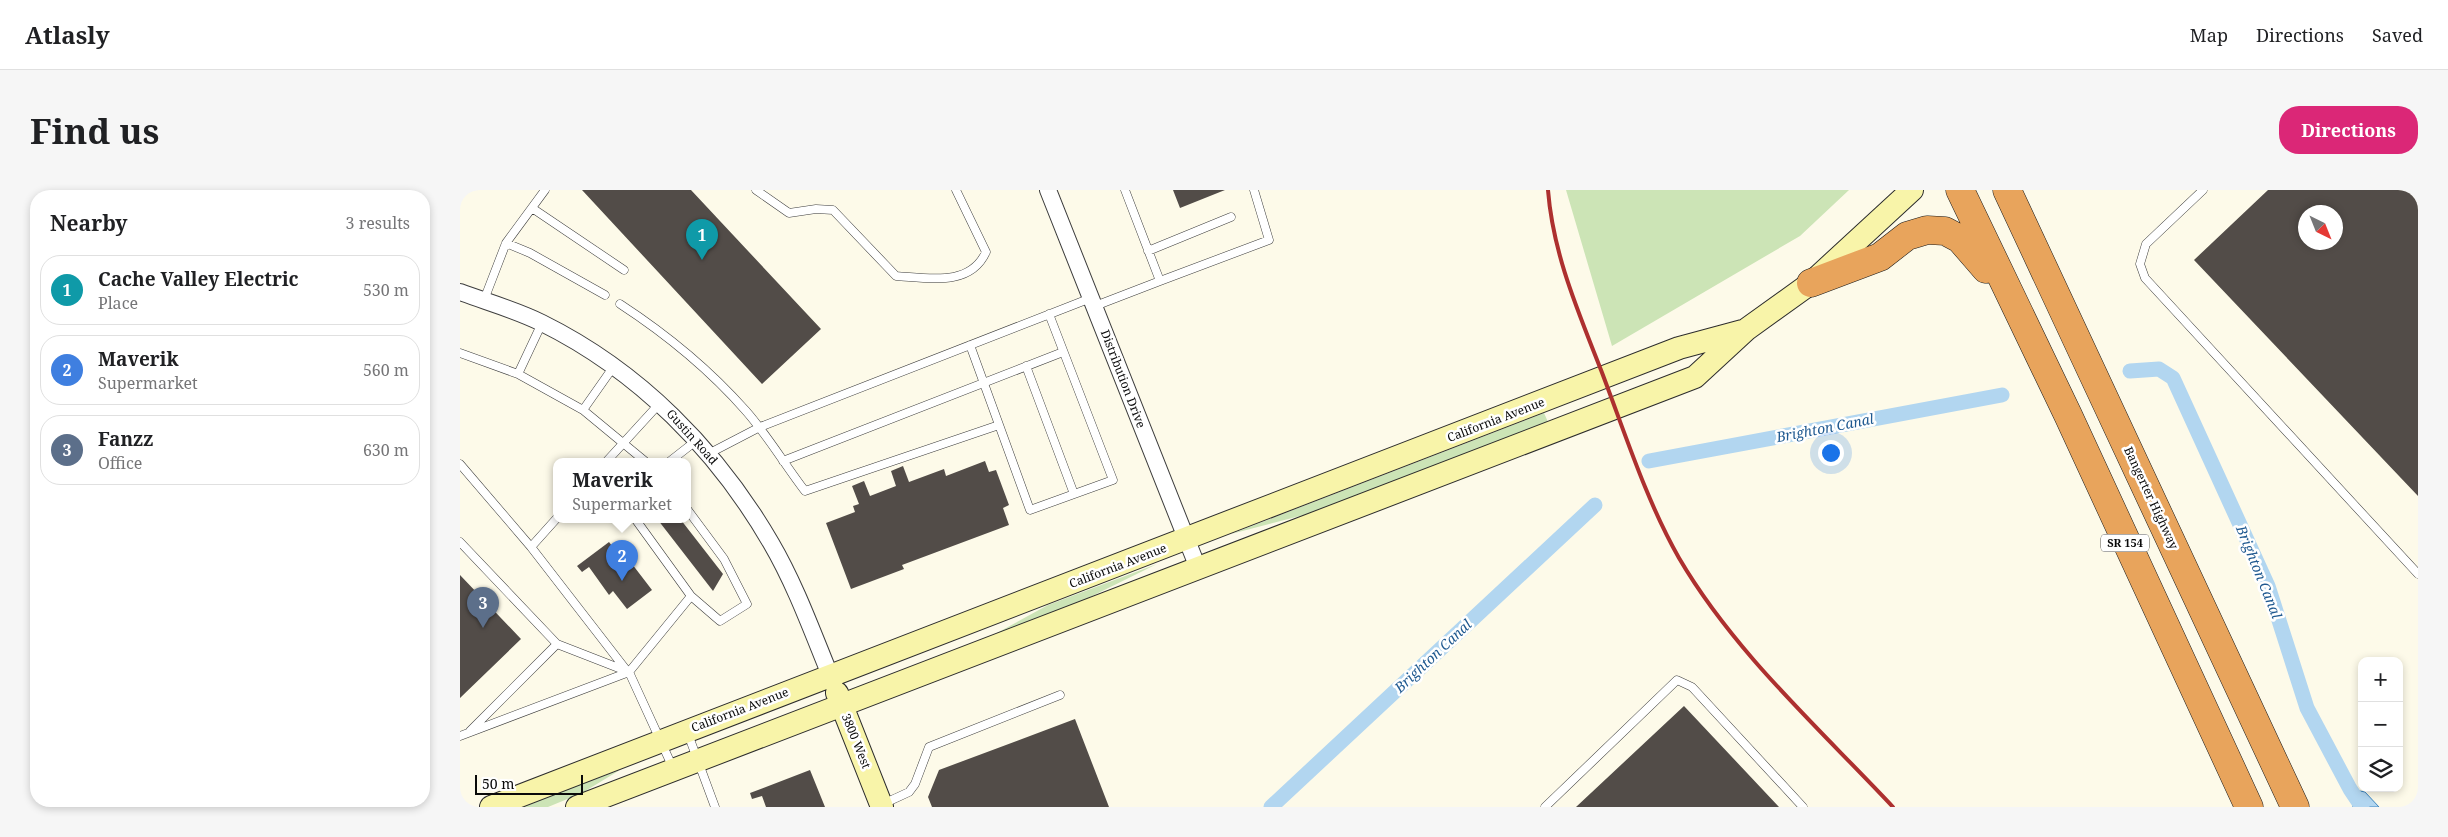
<!DOCTYPE html>
<html lang="en">
<head>
<meta charset="utf-8">
<style>
	body { margin:0; font-family:"Noto Serif",serif; background:#f6f6f6; color:#202124 }
	.controls { position:absolute; right:15px; bottom:15px; display:grid; overflow:hidden; border-radius:10px; box-shadow:0 2px 8px #0003 }
	.controls button { width:45px; height:45px; display:grid; place-items:center; padding:0; border:0; border-bottom:1px solid #e0e0e0; background:#fff; color:#202124; font:25px sans-serif }
	.compass { position:absolute; left:1838px; top:15px; width:45px; height:45px; border-radius:50%; background:#fff; box-shadow:0 2px 8px #0003; rotate:137deg }
	.scale { position:absolute; left:15px; bottom:12px; width:108px; box-sizing:border-box; padding-left:5px; border:2px solid #0a0a0a; border-top:0; font-size:14px; line-height:18px; white-space:nowrap; color:#0a0a0a; -webkit-text-stroke:4px #fff; paint-order:stroke }
	.you { position:absolute; left:1370px; top:262px; width:18px; height:18px; margin:-12px; border:4px solid #fff; border-radius:50%; background:#1a73e8; box-shadow:0 0 0 8px #1a73e833 }
	.badge { display:grid; place-items:center; width:32px; height:32px; border-radius:50%; background:#db2777; color:#fff; font-size:16px; font-weight:700 }
	.pin { position:absolute; translate:-50% -41px; filter:drop-shadow(0 1px 2px #0008) }
	.pin::after { content:''; position:absolute; top:26px; width:18px; height:15px; background:inherit; clip-path:polygon(0 0,100% 0,50% 100%) }
	.popup { position:absolute; left:93px; top:268px; width:138px; height:65px; box-sizing:border-box; display:grid; place-content:center; border-radius:10px; background:#fff; filter:drop-shadow(0 1px 4px #0005); font-size:16px; white-space:nowrap; color:#757577 }
	.popup b { font-size:19px; color:#202124 }
	.popup::after { content:''; position:absolute; left:50%; top:100%; margin-left:-10px; border:10px solid transparent; border-top-color:#fff }
	.list { margin:0; padding:0; list-style:none }
	h2 { display:flex; justify-content:space-between; align-items:center; height:65px; margin:0; padding:0 20px; font-size:21px }
	h2 small { font-size:16px; font-weight:400; color:#757577 }
	.list li { display:grid; grid-template-columns:32px 1fr auto; gap:15px; align-items:center; box-sizing:border-box; height:70px; margin:0 10px 10px; padding:0 10px; border:1px solid #e0e0e0; border-radius:20px }
	.list b { display:block; font-size:19px; white-space:nowrap }
	.list p { margin:0; font-size:16px; white-space:nowrap; color:#757577 }
	.list em { font-size:16px; font-style:normal; color:#757577 }
	.icon { flex:none; width:28px; height:28px; fill:none; stroke:currentColor; stroke-width:2; stroke-linecap:round; stroke-linejoin:round }
	.map { position:relative; flex:none; width:1958px; height:617px; overflow:hidden; border-radius:20px }
	header { display:flex; align-items:center; gap:30px; box-sizing:border-box; height:70px; padding:0 25px; background:#fff; border-bottom:1px solid #e0e0e0 }
	header strong { font-size:24px }
	nav { display:flex; gap:28px; margin-inline-start:auto; font-size:18px }
	.intro { display:flex; align-items:center; justify-content:space-between; box-sizing:border-box; height:120px; padding:0 30px }
	h1 { margin:0; font-size:35px }
	.button { padding:12px 22px; border-radius:20px; background:#db2777; color:#fff; font-size:18px; font-weight:700 }
	main { display:flex; gap:30px; padding:0 30px }
	aside { flex:1; background:#fff; border-radius:20px; box-shadow:0 2px 8px #0003 }
	.map>svg:first-child { display:block }
	.green { fill:#cce4b6 }
	.water { fill:#b2d6f0; stroke:#3f86c1 }
	.lines { fill:none; stroke-linecap:round; stroke-linejoin:round }
	.canal { stroke:#b2d6f0; stroke-width:15 }
	.building { fill:#524c48; fill-rule:evenodd }
	.lane-casing { stroke:#3d3d3d; stroke-width:9 }
	.street-casing { stroke:#3d3d3d; stroke-width:18 }
	.secondary-casing { stroke:#2c2c2c; stroke-width:24 }
	.highway-casing { stroke:#1b1b1b; stroke-width:29 }
	.lane { stroke:#fff; stroke-width:8 }
	.street { stroke:#fff; stroke-width:16 }
	.secondary { stroke:#f8f4a9; stroke-width:22 }
	.highway { stroke:#e8a45c; stroke-width:28 }
	.rail { stroke:#ad302f; stroke-width:4 }
	.labels { text-anchor:middle; stroke-width:5; stroke-linejoin:round; paint-order:stroke }
	.shield { fill:#fff; stroke:#545454; stroke-width:1 }
	.shield-label { font-size:11px; font-weight:bold; fill:#0a0a0a }
	.street-label { font-size:12px; fill:#0a0a0a; stroke:#fff }
	.water-label { font-size:14px; font-style:italic; fill:#1f5990; stroke:#fff }
</style>
</head>
<body>
<header>
<strong>Atlasly</strong>
<nav><a>Map</a><a>Directions</a><a>Saved</a></nav>
</header>
<div class="intro"><h1>Find us</h1><a class="button">Directions</a></div>
<main>
<aside>
<h2>Nearby<small>3 results</small></h2>
<ul class="list">
<li><span class="badge" style="background:#0f9aa8">1</span><div><b>Cache Valley Electric</b><p>Place</p></div><em>530 m</em></li>
<li><span class="badge" style="background:#3f7fe0">2</span><div><b>Maverik</b><p>Supermarket</p></div><em>560 m</em></li>
<li><span class="badge" style="background:#5c6f8a">3</span><div><b>Fanzz</b><p>Office</p></div><em>630 m</em></li>
</ul>
</aside>
<div class="map">
<svg width="1958" height="617" viewBox="0 0 1958 617">
	<rect width="100%" height="100%" fill="#fdfae9"/>
	<path class="green" d="M1106 0H1389L1340 46 1152 156Z
		M1084 223 1088 232 863 320 771 344Z
		M697 374 616 414 535 444 588 415Z
		M160 580 122 603 88 617H59Z"/>
	<path class="water" d="M1890 599 1905 602 1919 617H1893Z"/>
	<g class="lines">
		<path class="canal" d="M1670 181 1699 179 1713 188 1808 396 1847 518 1890 599 1902 617
			M1189 271 1542 205
			M811 617 1135 315"/>
	</g>
	<path class="building" d="M122 0H231L361 139 302 194Z
		M713 0H765L720 18Z
		M1808 0H1958V306L1734 70ZM1846 22H1876V52H1846Z
		M525 271 529 282 536 280 549 315 543 318 549 335 442 375 444 379 391 399 366 333 395 322 393 316 399 314 392 296 404 291 410 306 436 296 431 281 443 276 449 292 484 279 486 286Z
		M198 330H221L263 384 253 401Z
		M149 352 155 360 159 357 192 400 167 419 153 401 149 405 129 377 122 382 117 376Z
		M0 385 61 449 0 508Z
		M1224 516 1319 617H1116Z
		M615 529 649 617H472L468 607 479 580Z
		M350 580 365 617H306L302 606 292 609 290 603Z"/>
	<g class="lines">
		<defs>
			<path id="lane" d="M296 0 329 23 356 19 373 20 436 86C469 88 510 97 526 62L496 0
				M1743 0 1686 54 1680 74 1685 88 1958 384
				M72 18 164 80
				M46 53 70 63 145 105
				M688 61 771 27
				M700 91 809 50 794 0
				M24 110 46 53 85 0
				M160 114C206 144 249 179 286 221 308 246 325 275 345 301L539 235
				M635 116 700 91 665 0
				M510 155 570 320 653 290 589 124
				M0 163 58 184 123 220 186 272
				M566 176 614 304
				M58 184 82 133
				M123 220 154 176
				M248 264 300 237 631 108
				M323 271 603 162
				M146 272 200 213
				M209 272 237 250
				M0 274 71 357
				M97 328 71 357 167 481
				M176 330 231 406
				M0 352 97 454 169 482
				M10 541 97 454
				M228 544 255 617
				M0 546 169 482
				M213 578 169 482 231 406 260 431 287 414 264 369 227 319
				M423 614 449 602 455 594 469 557 600 505
				M1085 617 1217 490 1232 497 1343 617"/>
			<path id="street" d="M588 0 738 378
				M0 102C27 112 56 120 82 133 179 181 257 260 311 353 335 394 352 441 370 485"/>
			<path id="secondary" d="M377 503 422 617
				M31 617 1219 158 1282 141
				M117 617 1235 187 1287 139 1351 93 1452 0"/>
			<path id="highway" d="M1500 0 1608 225 1789 617
				M1547 0 1835 617
				M1351 93 1420 67 1447 46 1467 40 1485 41 1500 49 1526 79"/>
		</defs>
		<use href="#lane" class="lane-casing"/>
		<use href="#street" class="street-casing"/>
		<use href="#secondary" class="secondary-casing"/>
		<use href="#highway" class="highway-casing"/>
		<use href="#lane" class="lane"/>
		<use href="#street" class="street"/>
		<use href="#secondary" class="secondary"/>
		<use href="#highway" class="highway"/>
		<path class="rail" d="M1088 0C1093 64 1118 121 1141 180 1165 243 1186 310 1219 368 1274 462 1359 538 1433 617"/>
	</g>
	<g class="labels">
		<rect class="shield" x="1641" y="344.5" width="48" height="17" rx="4"/>
		<g class="shield-label">
			<text x="1665" y="357">SR 154</text>
		</g>
		<g class="street-label">
			<text transform="translate(663 189) rotate(69)" y="4">Distribution Drive</text>
			<text transform="translate(1036 230) rotate(-21)" y="4">California Avenue</text>
			<text transform="translate(232 247) rotate(48)" y="4">Gustin Road</text>
			<text transform="translate(1691 308) rotate(65)" y="4">Bangerter Highway</text>
			<text transform="translate(658 376) rotate(-21)" y="4">California Avenue</text>
			<text transform="translate(280 520) rotate(-21)" y="4">California Avenue</text>
			<text transform="translate(396 551) rotate(68)" y="4">3800 West</text>
		</g>
		<g class="water-label">
			<text transform="translate(1365 238) rotate(-11)" y="5">Brighton Canal</text>
			<text transform="translate(1799 382) rotate(68)" y="5">Brighton Canal</text>
			<text transform="translate(973 466) rotate(-43)" y="5">Brighton Canal</text>
		</g>
	</g>
</svg>
<div class="controls">
<button>+</button>
<button>−</button>
<button><svg class="icon" aria-label="layers" viewBox="0 0 24 24"><path d="M12 4l9 5-9 5-9-5zM3 14l9 5 9-5"/></svg></button>
</div>
<svg class="compass" viewBox="-18 -18 36 36"><path d="M0-13l5 13h-10z" fill="#e53935"/><path d="M0 13l5-13h-10z" fill="#757577"/></svg>
<div class="scale">50 m</div>
<div class="you"></div>
<div class="pin badge" style="left:242px;top:70px;background:#0f9aa8">1</div>
<div class="pin badge" style="left:162px;top:391px;background:#3f7fe0">2</div>
<div class="popup"><b>Maverik</b>Supermarket</div>
<div class="pin badge" style="left:23px;top:438px;background:#5c6f8a">3</div>
</div>
</main>
</body>
</html>
